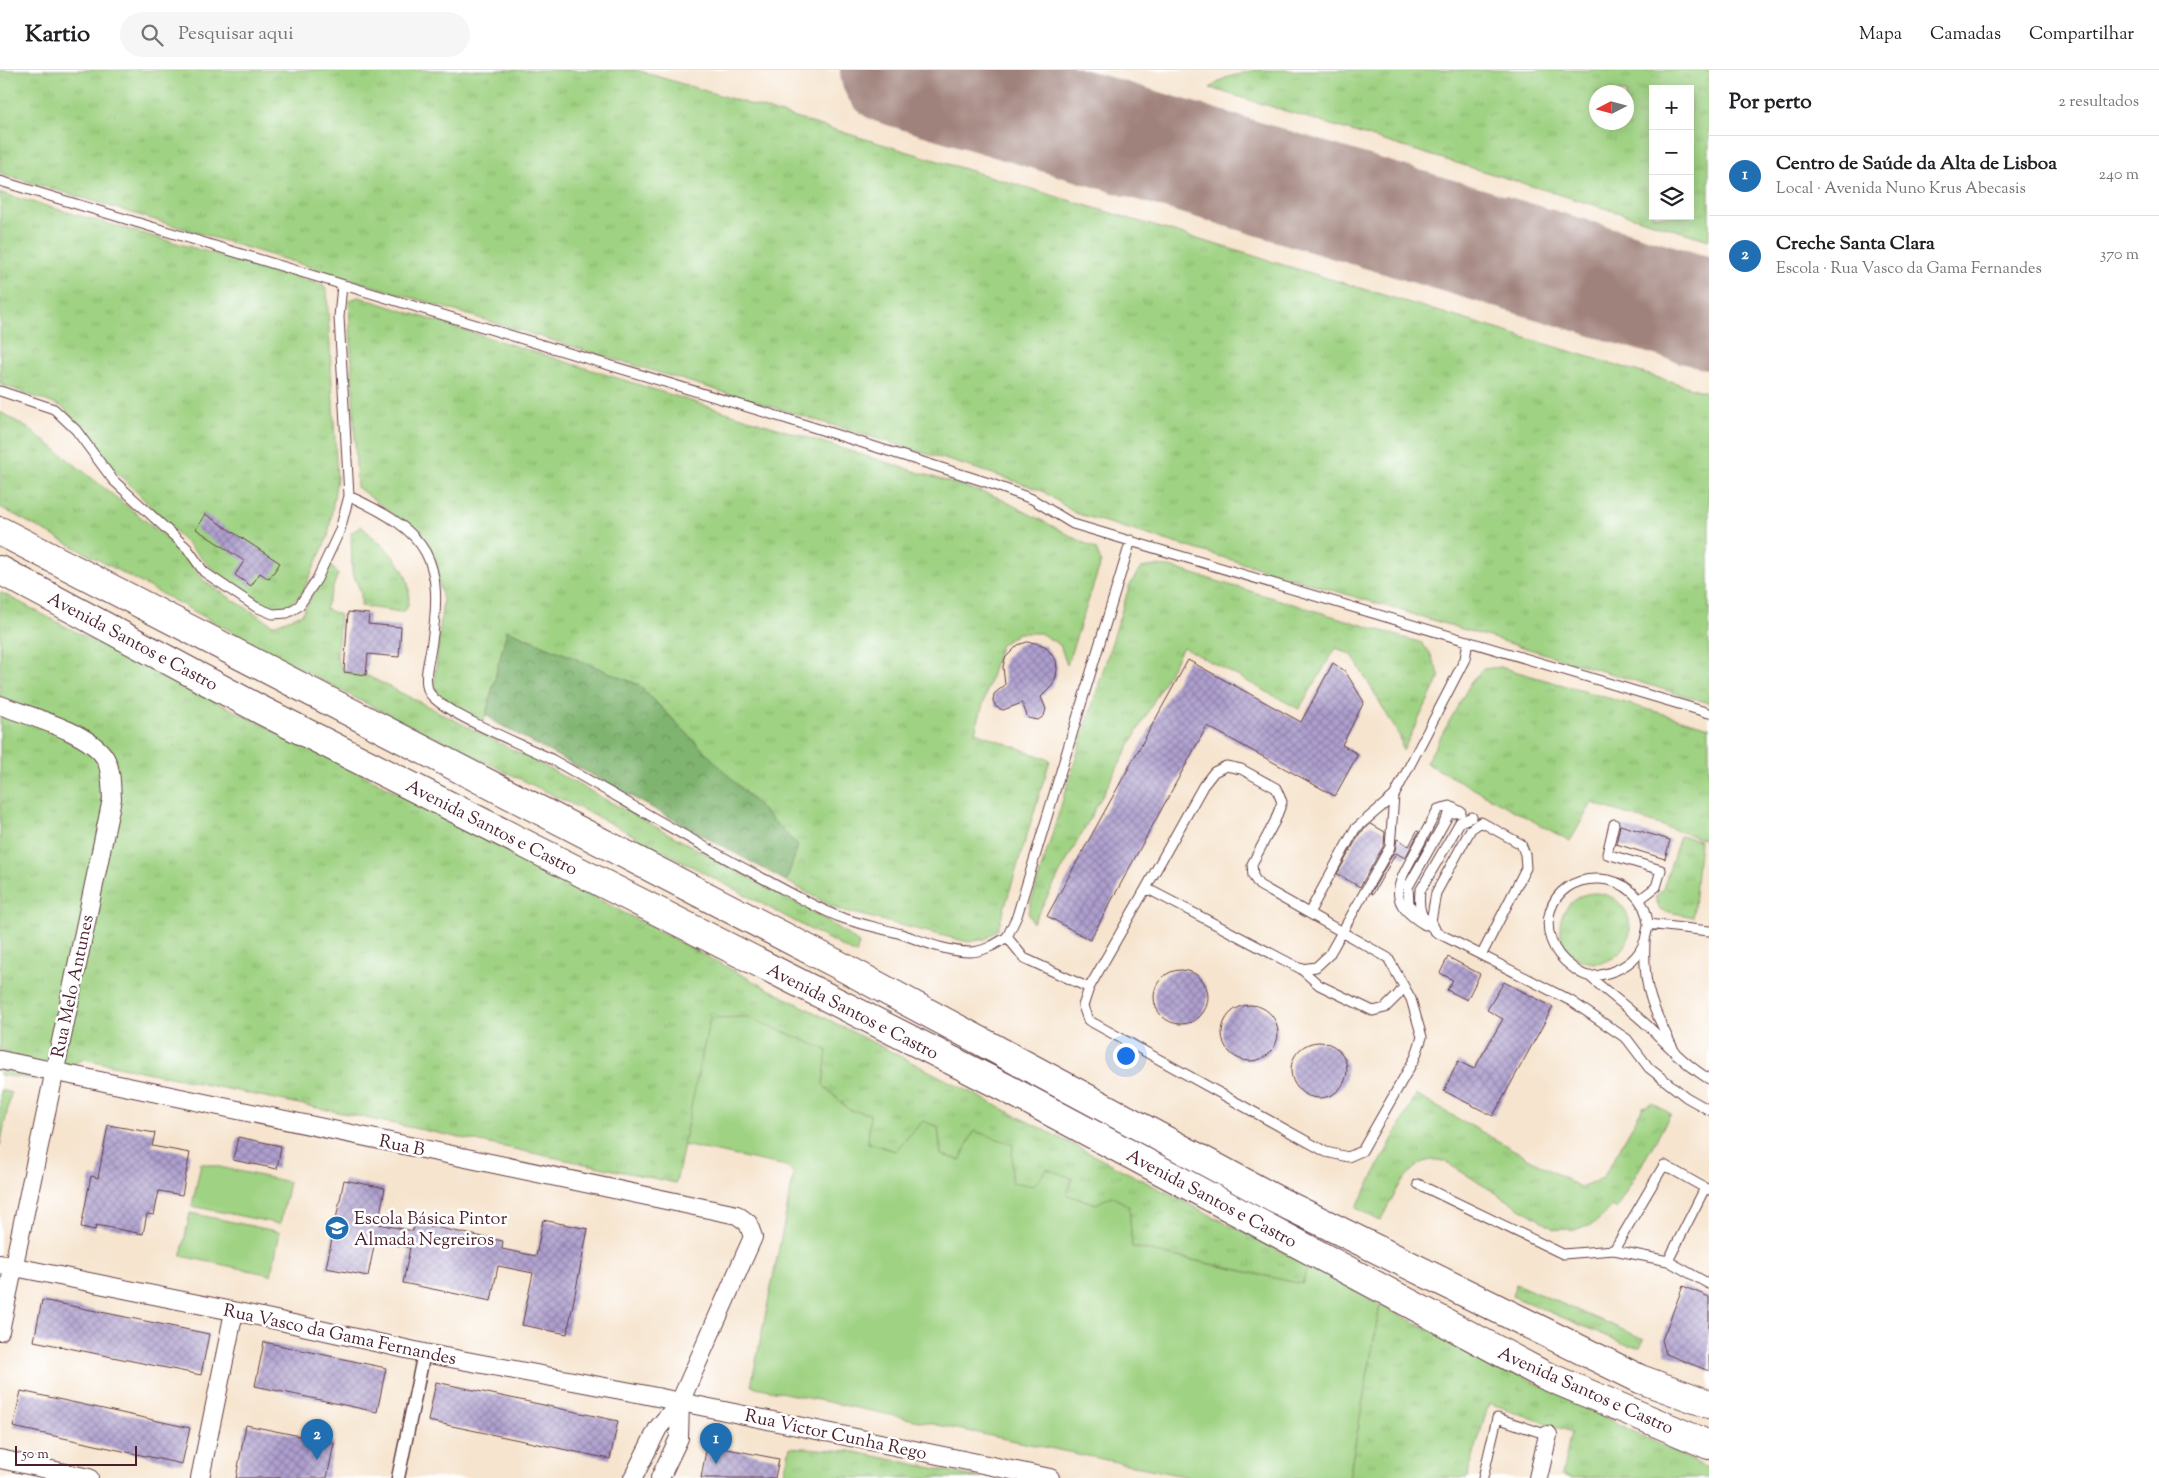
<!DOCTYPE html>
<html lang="pt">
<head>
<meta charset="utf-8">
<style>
	body { margin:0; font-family:"Sorts Mill Goudy",serif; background:#f6f6f6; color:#202124 }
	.controls { position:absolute; right:15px; top:15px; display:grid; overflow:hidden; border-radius:0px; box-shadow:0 2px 12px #0003 }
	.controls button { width:45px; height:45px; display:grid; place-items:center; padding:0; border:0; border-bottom:1px solid #e0e0e0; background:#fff; color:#202124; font:25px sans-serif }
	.compass { position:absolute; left:1589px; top:15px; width:45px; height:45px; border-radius:50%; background:#fff; box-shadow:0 2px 12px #0003; rotate:264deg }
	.scale { position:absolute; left:15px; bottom:12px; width:122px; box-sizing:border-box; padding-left:5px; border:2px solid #4a1f2b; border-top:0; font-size:14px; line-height:18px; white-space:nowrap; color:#4a1f2b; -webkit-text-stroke:4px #fff; paint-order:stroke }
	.you { position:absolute; left:1125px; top:985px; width:18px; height:18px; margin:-12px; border:4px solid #fff; border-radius:50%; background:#1a73e8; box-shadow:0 0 0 8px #1a73e833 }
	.badge { display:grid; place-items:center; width:32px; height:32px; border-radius:50%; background:#1f6fb2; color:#fff; font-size:16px; font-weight:700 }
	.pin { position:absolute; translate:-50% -41px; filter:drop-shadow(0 1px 2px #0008) }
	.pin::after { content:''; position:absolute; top:26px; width:18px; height:15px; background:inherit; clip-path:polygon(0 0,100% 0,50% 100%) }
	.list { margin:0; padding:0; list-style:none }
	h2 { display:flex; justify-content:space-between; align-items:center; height:65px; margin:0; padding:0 20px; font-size:21px }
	h2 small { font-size:16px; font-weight:400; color:#757577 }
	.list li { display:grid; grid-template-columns:32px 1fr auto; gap:15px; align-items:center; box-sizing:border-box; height:80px; padding:0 20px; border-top:1px solid #e0e0e0 }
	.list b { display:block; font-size:19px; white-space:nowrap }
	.list p { margin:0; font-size:16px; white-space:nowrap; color:#757577 }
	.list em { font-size:16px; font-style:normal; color:#757577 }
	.icon { flex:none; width:28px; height:28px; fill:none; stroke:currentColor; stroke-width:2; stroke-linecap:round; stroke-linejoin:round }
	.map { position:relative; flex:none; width:1709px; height:1408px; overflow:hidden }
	header { display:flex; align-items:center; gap:30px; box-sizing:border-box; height:70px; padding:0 25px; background:#fff; border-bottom:1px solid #e0e0e0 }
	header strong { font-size:24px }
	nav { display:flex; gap:28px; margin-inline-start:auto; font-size:18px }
	.search { width:350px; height:45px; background:#f6f6f6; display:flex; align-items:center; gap:12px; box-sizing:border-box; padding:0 18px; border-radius:28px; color:#757577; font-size:19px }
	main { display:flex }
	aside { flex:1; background:#fff }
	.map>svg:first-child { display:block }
	.grass { fill:url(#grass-tufts); stroke:#747856; fill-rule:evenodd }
	.forest { fill:url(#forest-crowns); stroke:#646a4e }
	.pitch { fill:#9fd282; stroke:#747856 }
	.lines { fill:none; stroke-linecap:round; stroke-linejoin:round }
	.runway { stroke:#a0827c; stroke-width:110 }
	.building { fill:url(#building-cross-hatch) }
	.service-casing { stroke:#643d43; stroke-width:11 }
	.pedestrian-casing { stroke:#643d43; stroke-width:15 }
	.minor-casing { stroke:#643d43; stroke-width:20 }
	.primary-casing { stroke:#643d43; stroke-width:30 }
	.service { stroke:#fff; stroke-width:9 }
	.pedestrian { stroke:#fff; stroke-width:12 }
	.minor { stroke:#fff; stroke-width:18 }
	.primary { stroke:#fff; stroke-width:28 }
	.labels { text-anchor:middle; stroke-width:5; stroke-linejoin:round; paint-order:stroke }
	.street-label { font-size:18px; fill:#4a1f2b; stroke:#fff }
	.poi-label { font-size:18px; fill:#4a1f2b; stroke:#fff; text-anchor:start }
</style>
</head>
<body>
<header>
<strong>Kartio</strong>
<div class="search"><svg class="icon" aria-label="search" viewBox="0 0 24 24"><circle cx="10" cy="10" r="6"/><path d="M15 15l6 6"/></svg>Pesquisar aqui</div>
<nav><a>Mapa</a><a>Camadas</a><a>Compartilhar</a></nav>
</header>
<main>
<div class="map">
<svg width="1709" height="1408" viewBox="0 0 1709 1408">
	<defs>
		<pattern id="grass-tufts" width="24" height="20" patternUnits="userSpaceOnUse" patternTransform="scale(1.25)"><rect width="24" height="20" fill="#9fd282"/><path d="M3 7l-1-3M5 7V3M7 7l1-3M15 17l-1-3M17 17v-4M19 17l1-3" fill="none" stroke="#8ab470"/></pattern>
		<pattern id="forest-crowns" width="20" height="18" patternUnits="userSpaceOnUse" patternTransform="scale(1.25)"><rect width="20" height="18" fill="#7fb470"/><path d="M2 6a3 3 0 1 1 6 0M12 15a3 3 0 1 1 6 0" fill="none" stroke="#6a925c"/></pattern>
		<pattern id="building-cross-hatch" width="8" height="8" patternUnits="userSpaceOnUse" patternTransform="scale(1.25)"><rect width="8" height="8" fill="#ad9fce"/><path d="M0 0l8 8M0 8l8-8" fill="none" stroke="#8f81a7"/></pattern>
	</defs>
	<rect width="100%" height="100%" fill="#fff"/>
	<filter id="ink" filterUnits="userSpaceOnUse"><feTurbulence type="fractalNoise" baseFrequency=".02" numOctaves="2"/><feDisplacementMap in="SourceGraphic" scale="10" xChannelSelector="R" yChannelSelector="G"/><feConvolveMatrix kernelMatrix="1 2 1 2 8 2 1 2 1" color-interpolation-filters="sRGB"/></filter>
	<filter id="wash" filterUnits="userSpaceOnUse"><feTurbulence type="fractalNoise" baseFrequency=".0096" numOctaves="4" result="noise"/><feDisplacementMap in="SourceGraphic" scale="20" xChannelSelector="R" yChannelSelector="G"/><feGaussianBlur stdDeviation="1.12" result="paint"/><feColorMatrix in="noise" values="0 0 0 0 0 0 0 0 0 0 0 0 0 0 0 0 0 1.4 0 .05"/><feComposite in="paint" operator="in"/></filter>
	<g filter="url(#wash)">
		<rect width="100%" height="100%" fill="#f6e4ce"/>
		<path class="grass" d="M0 0H636L1709 323V633L1075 443 1041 420 987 402 0 103Z
			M1254 0H1709V170L1210 18 1225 8ZM1653 19H1690V146H1653ZM1596 22H1626V52H1596Z
			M0 123 324 215 327 222 337 408 328 467 301 525 288 535 274 541 220 507 106 391 63 337 0 314Z
			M359 227 997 427 1096 479 1101 492 1067 595 1060 575 1040 563H1018L1000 576 975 662 1050 690 998 859 985 869 968 872 837 839 786 811 798 776 639 615 507 560 486 645 482 652 440 627 434 616 443 530 432 486 423 467 357 417 349 230Z
			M0 342 31 360 176 475 205 512 273 555 302 544 329 494 338 504 325 539 340 545 337 588 335 585 344 602 366 605 531 689 822 847 859 873 856 884 616 756 357 629 0 437Z
			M361 456C385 479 418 500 407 538L401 542 361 536V522L352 502 351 463Z
			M1156 496 1170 497 1422 573 1431 585 1440 606 1403 681 1400 667 1352 585 1336 578 1299 639 1183 577 1033 853 1028 842 1130 514 1141 498Z
			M0 522 78 563 358 702 757 913 1308 1195 1302 1214 1132 1177 1096 1134 1067 1125 1011 1112 974 1062 960 1090 941 1085 938 1058 895 1081 867 1072 849 1040 823 1015 710 948 676 1113 84 989 40 1010 0 1005Z
			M1500 597 1709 657V771L1592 733 1570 771 1426 693 1473 609 1483 599Z
			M1680 766 1700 770 1693 847 1660 840 1655 827 1663 819Z
			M1560 858a35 35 0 1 1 70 0a35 35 0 1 1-70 0Z
			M1416 1025 1580 1117 1603 1108 1643 1037 1652 1033 1671 1044 1616 1139 1612 1136C1595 1158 1581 1161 1554 1159L1444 1091C1410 1082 1394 1127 1380 1151L1356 1138Z
			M1516 1214 1644 1269 1640 1277 1630 1276 1512 1226Z
			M1380 1235 1709 1399V1408H1572L1562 1405 1571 1362 1489 1333 1467 1408H1349Z
			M790 1377 850 1381 981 1408H783Z"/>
		<path class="forest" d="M507 560 639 615 798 776 786 811 497 653 486 645Z"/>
		<path class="pitch" d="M748 947 827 980 823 1015 849 1040 870 1044 868 1073 895 1081 923 1051 938 1057 941 1085 960 1090 974 1061 1013 1074 1011 1112 1033 1116 1047 1099 1072 1108 1067 1125 1096 1134 1111 1126 1129 1136 1132 1177 1302 1214 1308 1195 1380 1235 1349 1408H1193L751 1316 794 1104 786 1096 683 1075 710 948Z
			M0 1020 11 1023 0 1076Z
			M201 1093 289 1112 280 1154 192 1136Z
			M190 1143 280 1162 271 1205 181 1186Z"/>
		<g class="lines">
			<path class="runway" d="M895 0 1709 244"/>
		</g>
		<g id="blocks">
			<path class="building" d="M205 444 280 493 269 509 260 503 251 516 235 505 244 491 196 459Z
				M348 542 369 544 368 554 401 557 399 587 368 584 366 605 344 602Z
				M1027 572 1036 573 1045 576 1056 590 1057 599 1056 607 1052 616 1041 627 1046 639 1044 646 1038 650 1028 648 1022 633 1003 640 996 637 993 631 994 624 1005 615 1003 597 1005 588 1018 575Z
				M1188 590 1301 652 1333 593 1345 601 1364 632 1342 675 1358 684 1335 726 1207 656 1090 870 1047 846Z
				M1371 754 1385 762 1384 775 1360 817 1337 804 1360 763Z
				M1620 755 1670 770 1665 789 1616 774Z
				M1417 761 1419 762 1405 788 1396 783 1373 824 1371 823 1395 780 1397 769 1409 776Z
				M1448 887 1480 904 1467 930 1447 920 1453 910 1440 903Z
				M1154 927a27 27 0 1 1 54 0a27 27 0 1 1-54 0Z
				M1504 912 1553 937 1493 1046 1444 1021 1458 991 1474 999 1503 949 1487 940Z
				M1222 963a28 28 0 1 1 56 0a28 28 0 1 1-56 0Z
				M1291 1000a28 28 0 1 1 56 0a28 28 0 1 1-56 0Z
				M108 1055 155 1063 152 1076 190 1083 182 1125 159 1121 154 1145 147 1144 143 1164 96 1155 95 1160 81 1157 91 1106 98 1108Z
				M238 1067 281 1076 277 1099 233 1090Z
				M344 1110 385 1118 378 1154 413 1161 415 1153 503 1171 502 1179 536 1186 543 1150 588 1159 567 1264 522 1255 533 1203 498 1196 491 1231 403 1213 410 1178 375 1171 368 1206 326 1198Z
				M1683 1216 1709 1227V1301L1666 1284 1662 1270Z
				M42 1230 209 1264 201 1305 34 1271Z
				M264 1272 386 1298 377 1342 255 1316Z
				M436 1312 618 1351 610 1389 428 1351Z
				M21 1321 190 1358 182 1394 13 1357Z
				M246 1355 334 1373 327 1408H236Z
				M707 1375 779 1389 775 1408H701Z"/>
		</g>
	</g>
	<g filter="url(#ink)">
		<use href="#blocks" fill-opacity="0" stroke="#643d43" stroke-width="1"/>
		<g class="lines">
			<defs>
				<path id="service" d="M0 111 787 349 989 413 1032 429 1073 454 1709 643
					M0 321 54 339 76 360 113 410 187 478 204 502 256 537 273 544 287 543 299 536 317 509 340 460 349 426 339 247 342 215
					M349 426C430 463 445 489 431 578 429 591 423 609 429 622 439 642 529 677 553 690 624 730 693 772 766 810 789 822 813 836 837 846 858 854 880 858 901 864 922 871 947 882 970 882 983 882 996 874 1007 867L1024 888 1089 918
					M1394 726 1465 589 1468 571
					M1472 747 1460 752 1420 821C1418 842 1421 847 1436 862L1571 931 1627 969 1649 998 1686 1027 1709 1040
					M1614 754 1607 784 1661 800 1656 817 1639 830
					M1146 818 1089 918 1083 936 1088 950 1326 1082 1348 1087 1362 1081 1415 988 1422 967 1411 929 1388 888 1259 815 1253 806 1252 794 1275 751 1282 732 1276 718 1241 699 1226 696 1214 702 1203 716 1146 818 1301 899 1319 915 1373 941 1385 938 1398 925 1404 916
					M1415 846 1409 833 1408 817 1449 744 1461 742
					M1648 854 1709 861
					M1425 855C1387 832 1396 817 1414 784 1422 769 1430 754 1438 739L1450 736 1461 742
					M1435 859 1431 851 1436 823 1471 759 1481 752 1521 774 1525 784 1526 798 1482 884
					M1007 867 1017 846 1131 470
					M1645 870C1639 887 1628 896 1611 902 1604 904 1596 907 1588 906 1582 905 1577 901 1572 897 1529 866 1548 806 1600 809 1624 810 1646 828 1648 854 1648 860 1645 866 1645 872 1644 891 1645 911 1651 929 1657 948 1667 966 1676 984
					M1301 899 1316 897 1329 885 1390 777 1394 726 1355 759 1309 843
					M1589 906C1608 923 1629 938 1648 956 1668 975 1685 995 1709 1009
					M1418 1114 1563 1184 1614 1180 1668 1191
					M1709 1120 1705 1118 1668 1191 1709 1214
					M1614 1180 1664 1095 1705 1118
					M1483 1408 1497 1348 1548 1365"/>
				<path id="pedestrian" d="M398 1408 424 1283"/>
				<path id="minor" d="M0 635C28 646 90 662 105 688 112 700 111 716 112 729L0 1261
					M0 990 737 1145 748 1153 753 1167 680 1332 658 1358 633 1408
					M0 1194 262 1247 424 1283 642 1324 1050 1408
					M0 1389 89 1408
					M200 1408 234 1242
					M660 1408 679 1368 680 1332
					M1538 1408 1548 1365"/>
				<path id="primary" d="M0 461 837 894 1275 1129 1640 1309 1709 1334
					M0 500 261 640 1004 1017 1542 1304 1709 1375"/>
			</defs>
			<use href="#service" class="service-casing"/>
			<use href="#pedestrian" class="pedestrian-casing"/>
			<use href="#minor" class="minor-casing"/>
			<use href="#primary" class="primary-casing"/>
			<use href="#service" class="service"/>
			<use href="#pedestrian" class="pedestrian"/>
			<use href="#minor" class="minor"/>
			<use href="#primary" class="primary"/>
		</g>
	</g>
	<defs>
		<symbol id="school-disc" viewBox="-11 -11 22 22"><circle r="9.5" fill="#1f6fb2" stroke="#fff"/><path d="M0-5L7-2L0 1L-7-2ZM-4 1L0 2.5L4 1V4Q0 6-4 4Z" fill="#fff"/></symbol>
	</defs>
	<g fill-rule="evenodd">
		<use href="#school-disc" x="323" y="1144" width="28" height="28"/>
	</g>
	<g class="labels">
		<g class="street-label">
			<text transform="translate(133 571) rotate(28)" y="6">Avenida Santos e Castro</text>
			<text transform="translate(492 757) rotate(27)" y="6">Avenida Santos e Castro</text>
			<text transform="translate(72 916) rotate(-78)" y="6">Rua Melo Antunes</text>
			<text transform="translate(853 941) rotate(27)" y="6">Avenida Santos e Castro</text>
			<text transform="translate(402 1075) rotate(12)" y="6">Rua B</text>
			<text transform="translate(1212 1128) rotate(28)" y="6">Avenida Santos e Castro</text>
			<text transform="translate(340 1264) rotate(12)" y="6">Rua Vasco da Gama Fernandes</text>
			<text transform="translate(1586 1320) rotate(24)" y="6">Avenida Santos e Castro</text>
			<text transform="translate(836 1364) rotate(12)" y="6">Rua Victor Cunha Rego</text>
		</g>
		<g class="poi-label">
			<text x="354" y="1154">Escola Básica Pintor<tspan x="354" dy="21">Almada Negreiros</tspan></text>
		</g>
	</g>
</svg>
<div class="controls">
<button>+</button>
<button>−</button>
<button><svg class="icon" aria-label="layers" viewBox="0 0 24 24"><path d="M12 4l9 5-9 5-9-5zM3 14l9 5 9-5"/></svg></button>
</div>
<svg class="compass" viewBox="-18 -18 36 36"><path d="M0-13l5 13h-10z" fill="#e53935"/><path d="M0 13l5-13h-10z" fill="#757577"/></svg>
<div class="scale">50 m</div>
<div class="you"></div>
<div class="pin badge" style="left:716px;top:1394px">1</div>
<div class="pin badge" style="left:317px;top:1390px">2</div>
</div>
<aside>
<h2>Por perto<small>2 resultados</small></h2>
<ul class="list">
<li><span class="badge">1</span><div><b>Centro de Saúde da Alta de Lisboa</b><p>Local · Avenida Nuno Krus Abecasis</p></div><em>240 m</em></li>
<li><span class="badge">2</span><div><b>Creche Santa Clara</b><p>Escola · Rua Vasco da Gama Fernandes</p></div><em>370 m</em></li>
</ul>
</aside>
</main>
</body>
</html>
